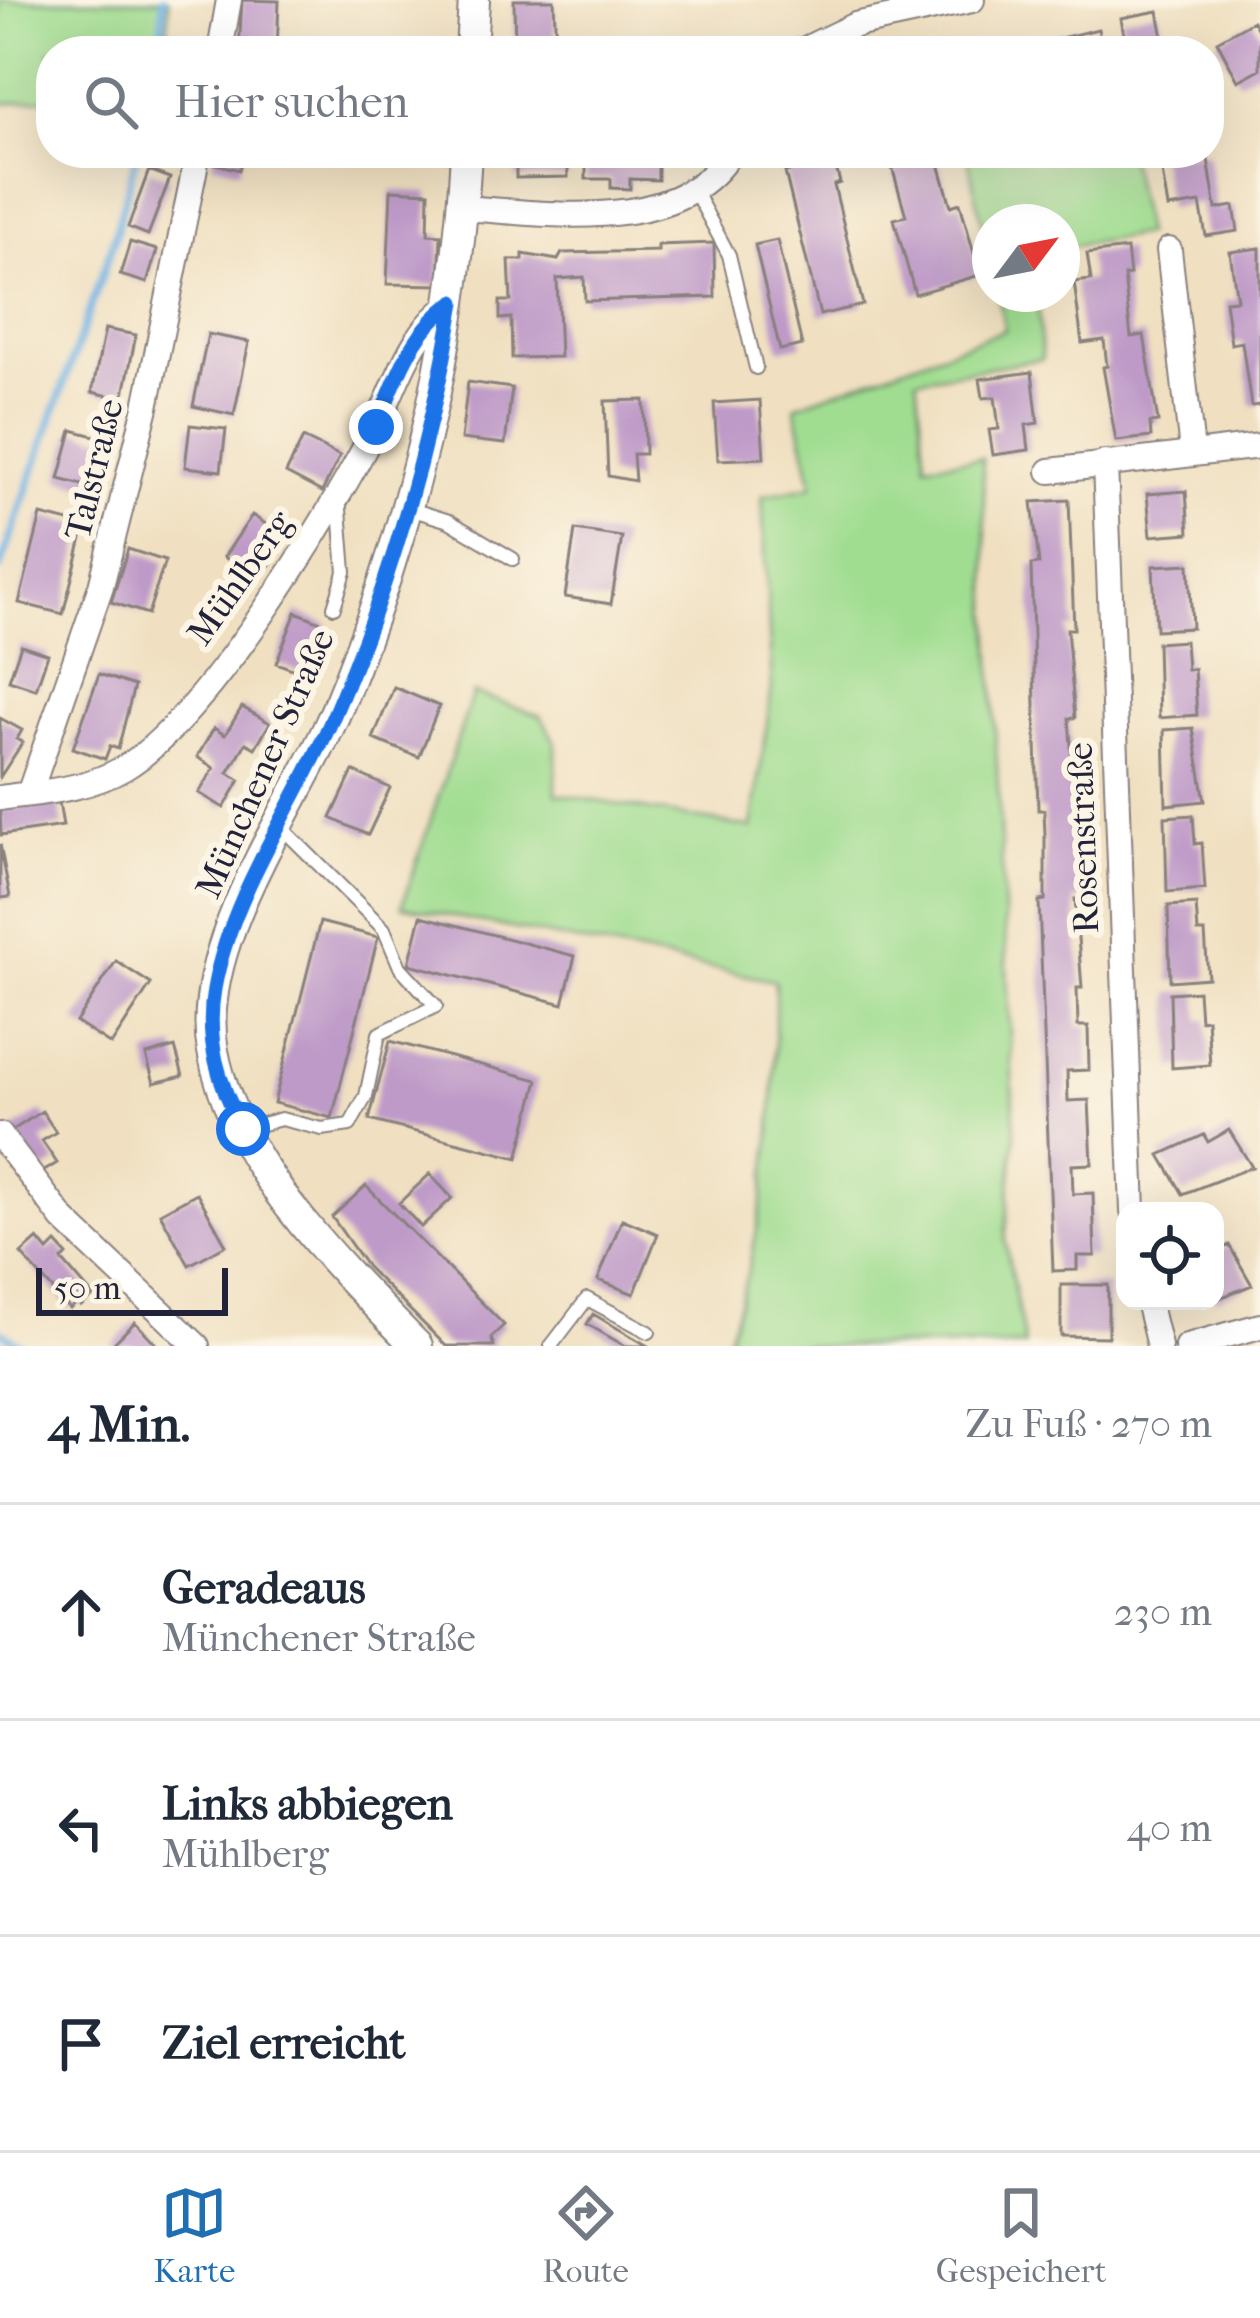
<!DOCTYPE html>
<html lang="de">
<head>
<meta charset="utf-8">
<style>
	body { margin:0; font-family:"IM FELL French Canon",serif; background:#f6f6f7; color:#1f2937 }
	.controls { position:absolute; right:36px; bottom:36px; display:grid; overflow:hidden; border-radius:24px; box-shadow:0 12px 48px #0002 }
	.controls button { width:108px; height:108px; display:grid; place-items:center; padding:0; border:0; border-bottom:3px solid #e0e1e3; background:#fff; color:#1f2937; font:60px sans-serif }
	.compass { position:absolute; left:972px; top:204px; width:108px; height:108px; border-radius:50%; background:#fff; box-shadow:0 12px 48px #0002; rotate:58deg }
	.scale { position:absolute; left:36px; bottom:30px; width:192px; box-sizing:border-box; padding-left:12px; border:6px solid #22223b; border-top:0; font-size:33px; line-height:42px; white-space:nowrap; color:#22223b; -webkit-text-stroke:9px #fcf5e5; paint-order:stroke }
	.stop { position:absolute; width:36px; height:36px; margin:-27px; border:9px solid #1a73e8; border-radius:50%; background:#fff }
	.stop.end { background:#1a73e8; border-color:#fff; box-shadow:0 3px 12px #0008 }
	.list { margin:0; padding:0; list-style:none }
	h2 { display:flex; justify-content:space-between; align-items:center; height:156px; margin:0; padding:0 48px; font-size:51px }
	h2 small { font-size:39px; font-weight:400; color:#747a83 }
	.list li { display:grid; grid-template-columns:78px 1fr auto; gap:36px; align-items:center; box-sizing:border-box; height:216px; padding:0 48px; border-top:3px solid #e0e1e3 }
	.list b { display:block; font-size:45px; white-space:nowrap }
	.list p { margin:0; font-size:39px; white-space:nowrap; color:#747a83 }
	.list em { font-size:39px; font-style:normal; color:#747a83 }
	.icon { flex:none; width:66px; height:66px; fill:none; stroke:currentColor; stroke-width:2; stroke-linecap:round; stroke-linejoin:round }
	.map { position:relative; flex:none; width:1260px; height:1346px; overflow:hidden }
	.search { position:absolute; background:#fff; box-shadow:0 12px 48px #0002; left:36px; right:36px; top:36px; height:132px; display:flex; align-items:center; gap:30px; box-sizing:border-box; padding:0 42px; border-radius:48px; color:#747a83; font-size:45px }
	.sheet { height:804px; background:#fff }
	nav { display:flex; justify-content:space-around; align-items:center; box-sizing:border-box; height:168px; border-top:3px solid #e0e1e3; background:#fff; font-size:33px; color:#747a83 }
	nav a { display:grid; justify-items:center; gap:6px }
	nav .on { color:#1f6fb2 }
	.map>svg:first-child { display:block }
	.green { fill:#a0dd91; stroke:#618066; stroke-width:3 }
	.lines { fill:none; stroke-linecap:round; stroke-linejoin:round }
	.stream { stroke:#6eb1e3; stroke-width:8 }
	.building { fill:#be9ac8 }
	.service-casing { stroke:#89817e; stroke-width:16 }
	.minor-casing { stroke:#89817e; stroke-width:28 }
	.tertiary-casing { stroke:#89817e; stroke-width:34 }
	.service { stroke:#fff; stroke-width:12 }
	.minor { stroke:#fff; stroke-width:24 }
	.tertiary { stroke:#fff; stroke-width:30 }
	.route { stroke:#1a73e8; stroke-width:15 }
	.labels { text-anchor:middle; stroke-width:12; stroke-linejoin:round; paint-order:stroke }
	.street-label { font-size:36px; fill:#22223b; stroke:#fcf5e5 }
</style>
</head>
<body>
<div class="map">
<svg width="1260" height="1346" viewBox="0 0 1260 1346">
	<rect width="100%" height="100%" fill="#fcf5e5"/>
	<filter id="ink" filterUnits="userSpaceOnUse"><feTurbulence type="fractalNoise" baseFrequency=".00833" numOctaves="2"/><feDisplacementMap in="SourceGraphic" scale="24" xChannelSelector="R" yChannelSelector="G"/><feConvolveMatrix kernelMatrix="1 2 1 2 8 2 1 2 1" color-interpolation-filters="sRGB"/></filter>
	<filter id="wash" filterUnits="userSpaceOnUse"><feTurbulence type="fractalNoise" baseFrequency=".004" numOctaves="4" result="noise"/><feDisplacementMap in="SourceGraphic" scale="48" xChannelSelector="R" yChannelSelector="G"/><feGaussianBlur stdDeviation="2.7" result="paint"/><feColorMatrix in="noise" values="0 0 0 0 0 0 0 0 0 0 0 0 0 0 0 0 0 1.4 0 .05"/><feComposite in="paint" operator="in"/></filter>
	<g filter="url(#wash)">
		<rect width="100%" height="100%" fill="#f0e0c1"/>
		<path class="green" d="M0 0H169L167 51H51V98L0 104Z
			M967 153H1128L1145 234 1062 248V222H990V259Z
			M998 294H1037L1042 359 917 379 926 464 982 458 1015 1137 1005 1241 1025 1346H725C769 1223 777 1111 775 981L402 906 473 693 541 716 556 744V794L752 828 772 688 762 496 813 486 795 406 1005 330Z"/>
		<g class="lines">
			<path class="stream" d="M161 51 163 0
				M0 568 113 243 137 153
				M0 1331 22 1346"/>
		</g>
		<g id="blocks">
			<path class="building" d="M242 0 279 1 277 51H239Z
				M514 0H554L556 49 515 50Z
				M1158 11 1165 48 1200 42 1201 51H1127L1121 18Z
				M1253 21 1260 34V69L1238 81 1217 41Z
				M1098 29 1103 51H1037L1035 44Z
				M215 153H244L239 170 212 163Z
				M408 153H449V161L407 157Z
				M516 153H568V177L516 178Z
				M586 153H658V180L630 179V189L611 188V179H586Z
				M888 153H936L951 206 960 203 980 275 915 294 894 219 906 216Z
				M1159 153H1207L1216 209 1234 206 1238 231 1206 236 1200 203 1168 208Z
				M834 160 840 183 834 185 863 305 820 315 785 172Z
				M149 170 170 178 148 235 128 227Z
				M391 190 429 192 428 234 441 235 439 285 387 284Z
				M777 240 802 345 780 350 755 245Z
				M130 242 157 250 147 283 120 275Z
				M714 243 715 297 585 301 584 277 557 279 560 357 512 358 511 318 500 319V301H511L509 260H523V254L558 260 562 253 658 251V245Z
				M1260 248V405L1251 406 1242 342 1231 344 1225 301 1237 300 1230 252Z
				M1127 249 1130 275 1124 276 1131 337 1144 335 1158 422 1150 423 1151 437 1116 441 1103 367 1107 366 1104 340 1082 343 1074 282 1091 280 1087 254Z
				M105 329 136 335 123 399 92 392Z
				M208 334 249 342 234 415 193 406Z
				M1032 372 1038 423 1026 425 1029 450 993 455 989 430 999 429 995 397 983 398 980 379Z
				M468 382 512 388 505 444 461 439Z
				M644 400 645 454H633L635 481 608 476 605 401Z
				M760 400 764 458 718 460 714 403Z
				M190 425 226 429 221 471 185 467Z
				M72 430 110 440 97 489 59 479Z
				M303 438 340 456 322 492 286 473Z
				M1186 491 1189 533 1151 536 1147 494Z
				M1069 500 1074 629H1067L1075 718H1069L1082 899H1075L1082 988H1077L1078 1026H1088L1089 1070 1067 1071 1068 1101 1089 1100 1092 1164 1072 1165 1073 1194 1093 1193 1095 1256H1077V1270L1053 1271 1039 901 1045 900V835L1044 810H1038L1031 565 1039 564 1032 502Z
				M41 515 85 526 63 614 19 603Z
				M252 515 287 538 260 580 224 557Z
				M575 530 622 537 611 604 565 597Z
				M128 549 165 561 148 614 111 602Z
				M1189 564 1192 628 1156 630 1153 566Z
				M296 612 328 625 308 675 276 663Z
				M1185 641 1187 670 1194 669 1197 715 1159 718 1157 643Z
				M21 645 48 654 36 689 9 680Z
				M99 674 134 686 118 749 110 746 105 759 73 748Z
				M394 687 439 706 419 757 373 739Z
				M242 707 270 723 255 748 246 743 228 773 240 780 224 808 199 793 214 768 197 757 214 728 225 735Z
				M0 718 22 730 17 739 23 742 0 777Z
				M1193 728 1205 801 1166 805 1164 730Z
				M353 771 390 788 368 835 331 818Z
				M59 802 63 826 1 835 0 810Z
				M1193 815 1195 844 1202 843 1205 889 1167 892 1165 817Z
				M0 844 10 897 0 898Z
				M1196 904 1198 932H1205L1208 978 1170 981 1168 906Z
				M421 916 575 956 563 1004 409 964Z
				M320 922 378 937 332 1118 274 1103Z
				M116 961 151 984 111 1045 76 1022Z
				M1198 991 1200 1020 1207 1019 1210 1065 1172 1068 1170 993Z
				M390 1041 538 1080 518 1158 369 1120Z
				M175 1047 183 1076 154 1083 146 1055Z
				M42 1111 56 1132 42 1141 57 1163 38 1175 10 1132Z
				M1229 1130 1252 1167 1183 1194 1160 1155 1204 1135 1208 1142Z
				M430 1174 452 1198 421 1227 399 1203Z
				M366 1186 504 1325 491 1338 494 1346H446L367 1267 332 1217Z
				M197 1193 226 1245 189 1265 160 1213Z
				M622 1219 658 1234 634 1294 598 1280Z
				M38 1239 48 1251 56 1243 67 1255 62 1260 93 1296 81 1306 78 1302 70 1309 21 1254Z
				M1229 1245 1252 1285 1215 1300V1253Z
				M1061 1285H1108V1337L1061 1336Z
				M593 1314 648 1346H625L587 1324Z
				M135 1322 158 1346H111Z"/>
		</g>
	</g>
	<g filter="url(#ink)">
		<use href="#blocks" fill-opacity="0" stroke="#89817e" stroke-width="3"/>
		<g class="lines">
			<defs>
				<path id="service" d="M694 190 729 255 756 368
					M407 508 449 521 513 559
					M334 607 345 572 339 497
					M244 1129 281 1119 322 1129 350 1125 366 1096 379 1034 436 1006 400 967 384 929 281 827
					M551 1346 587 1299 649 1332"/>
				<path id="minor" d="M220 51 229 0
					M801 51 855 25 972 0
					M463 208C547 213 678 236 730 153
					M1169 250 1192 451
					M1105 463 1133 1211
					M1050 471 1260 446
					M29 794 101 586 146 407 198 153
					M0 798C42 792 86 790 124 768 203 722 330 517 373 432 398 384 408 333 454 302
					M0 1135 63 1219 197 1346
					M1148 1301 1159 1346
					M1187 1346 1260 1326"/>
				<path id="tertiary" d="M471 51 474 0
					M417 1346C339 1267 234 1164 213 1051 194 951 285 820 327 731 350 682 368 630 385 579 431 438 458 301 466 153"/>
			</defs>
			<use href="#service" class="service-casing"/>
			<use href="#minor" class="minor-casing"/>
			<use href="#tertiary" class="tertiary-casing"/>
			<use href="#service" class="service"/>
			<use href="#minor" class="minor"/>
			<use href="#tertiary" class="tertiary"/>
		</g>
	</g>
	<g class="lines" filter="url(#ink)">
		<path class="route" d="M243 1129C219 1085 205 1040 214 989 231 894 293 809 331 722 389 588 430 446 454 302 411 331 396 380 376 427"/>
	</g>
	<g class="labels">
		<g class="street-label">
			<text transform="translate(93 469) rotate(-76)" y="13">Talstraße</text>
			<text transform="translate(239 577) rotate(-55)" y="13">Mühlberg</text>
			<text transform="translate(264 763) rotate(-66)" y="13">Münchener Straße</text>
			<text transform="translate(1082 838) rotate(-92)" y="13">Rosenstraße</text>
		</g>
	</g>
</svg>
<div class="controls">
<button><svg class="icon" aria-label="locate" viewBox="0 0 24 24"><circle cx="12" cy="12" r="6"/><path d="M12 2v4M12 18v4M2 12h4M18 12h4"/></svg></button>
</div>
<svg class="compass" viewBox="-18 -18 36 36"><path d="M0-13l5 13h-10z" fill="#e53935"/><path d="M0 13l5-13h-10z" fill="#747a83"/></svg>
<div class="scale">50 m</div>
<div class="stop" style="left:243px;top:1129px"></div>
<div class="stop end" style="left:376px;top:427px"></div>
<div class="search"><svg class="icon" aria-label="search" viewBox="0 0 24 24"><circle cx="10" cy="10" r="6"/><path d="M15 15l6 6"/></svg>Hier suchen</div>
</div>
<section class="sheet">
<h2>4 Min.<small>Zu Fuß · 270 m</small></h2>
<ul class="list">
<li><svg class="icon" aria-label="ahead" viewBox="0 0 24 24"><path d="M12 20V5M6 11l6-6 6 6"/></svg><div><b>Geradeaus</b><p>Münchener Straße</p></div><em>230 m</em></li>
<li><svg class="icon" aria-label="left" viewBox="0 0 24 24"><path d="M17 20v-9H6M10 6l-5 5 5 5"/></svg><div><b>Links abbiegen</b><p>Mühlberg</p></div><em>40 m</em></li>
<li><svg class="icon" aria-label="arrive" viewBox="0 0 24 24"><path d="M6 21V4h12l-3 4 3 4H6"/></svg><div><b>Ziel erreicht</b></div></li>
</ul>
</section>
<nav>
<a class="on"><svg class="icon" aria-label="map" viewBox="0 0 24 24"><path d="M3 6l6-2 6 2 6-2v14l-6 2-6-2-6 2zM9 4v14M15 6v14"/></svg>Karte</a>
<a><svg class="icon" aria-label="directions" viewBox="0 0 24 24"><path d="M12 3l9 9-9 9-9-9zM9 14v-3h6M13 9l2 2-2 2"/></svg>Route</a>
<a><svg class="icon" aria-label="saved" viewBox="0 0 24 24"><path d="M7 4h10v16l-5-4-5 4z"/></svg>Gespeichert</a>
</nav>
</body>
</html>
